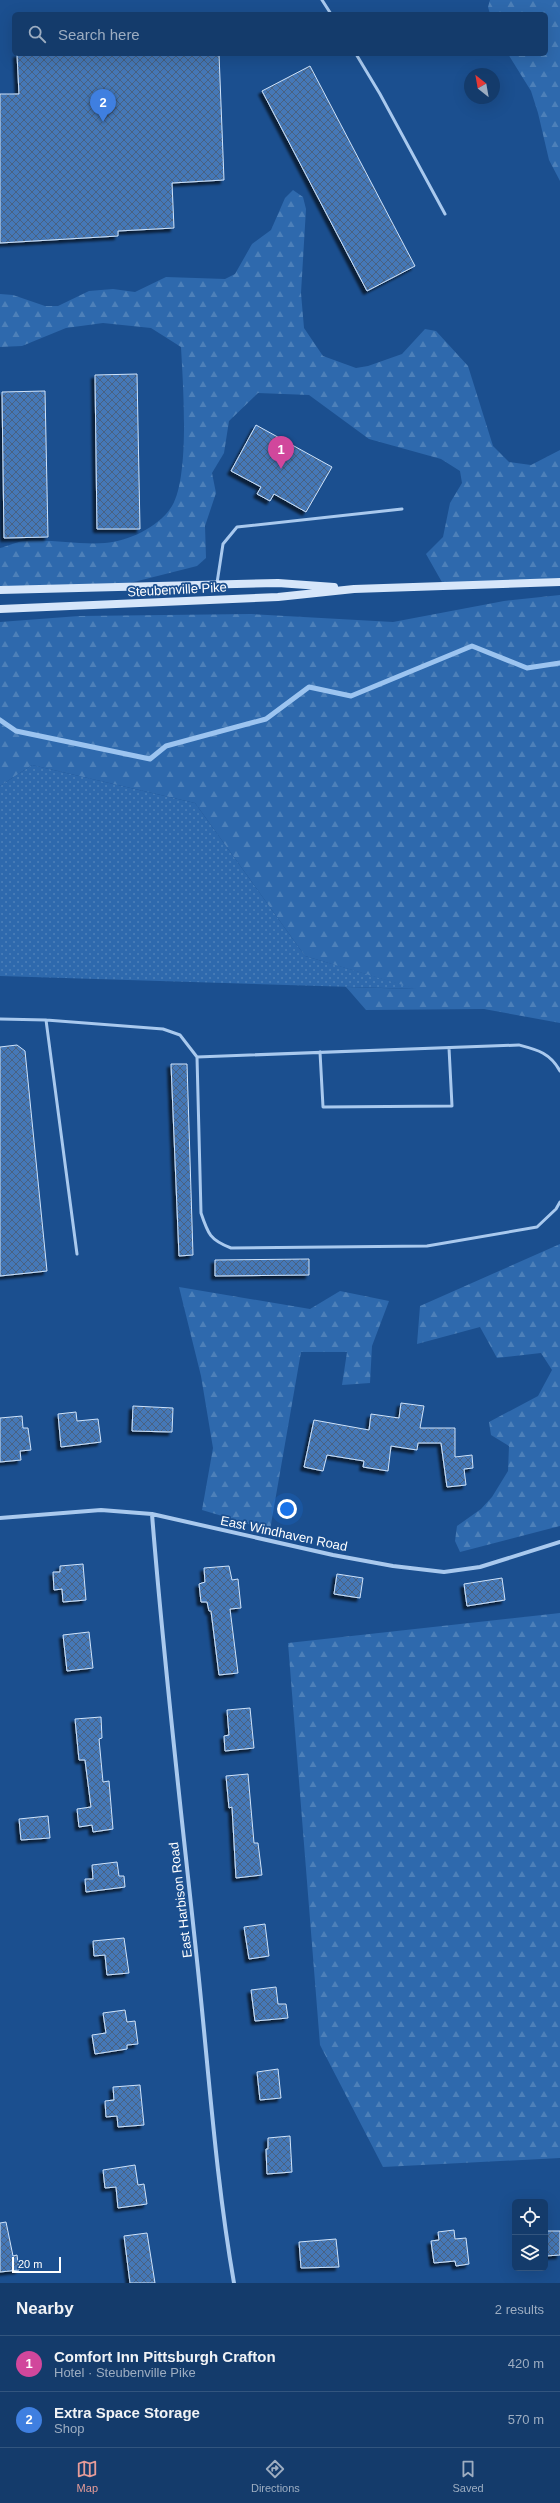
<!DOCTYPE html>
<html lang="en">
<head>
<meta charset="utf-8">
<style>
	body { margin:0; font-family:Arial,sans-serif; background:#214673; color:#f1f3f6 }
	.controls { position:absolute; right:12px; bottom:12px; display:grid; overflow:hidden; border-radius:6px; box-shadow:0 4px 16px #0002 }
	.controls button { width:36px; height:36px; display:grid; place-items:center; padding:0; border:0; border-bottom:1px solid #33557e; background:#143b6b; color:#f1f3f6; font:20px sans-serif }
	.compass { position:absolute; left:464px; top:68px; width:36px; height:36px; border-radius:50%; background:#143b6b; box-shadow:0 4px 16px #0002; rotate:329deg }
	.scale { position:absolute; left:12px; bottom:10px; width:49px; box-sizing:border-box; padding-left:4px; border:2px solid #fff; border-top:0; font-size:11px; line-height:14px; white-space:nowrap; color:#fff; -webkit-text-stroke:3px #1b4f8f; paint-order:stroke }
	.you { position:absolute; left:287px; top:1509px; width:14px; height:14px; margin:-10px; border:3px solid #fff; border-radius:50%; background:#1a73e8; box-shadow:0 0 0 6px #1a73e833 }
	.badge { display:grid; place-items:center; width:26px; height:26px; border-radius:50%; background:#e69b98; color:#fff; font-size:13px; font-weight:700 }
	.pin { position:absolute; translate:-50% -33px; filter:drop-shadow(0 1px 2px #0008) }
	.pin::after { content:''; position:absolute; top:21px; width:14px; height:12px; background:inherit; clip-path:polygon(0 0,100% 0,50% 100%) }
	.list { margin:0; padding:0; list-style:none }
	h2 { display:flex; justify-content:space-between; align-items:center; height:52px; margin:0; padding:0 16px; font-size:17px }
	h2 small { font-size:13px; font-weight:400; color:#9dadc1 }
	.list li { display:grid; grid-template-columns:26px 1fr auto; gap:12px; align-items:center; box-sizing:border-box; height:56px; padding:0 16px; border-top:1px solid #33557e }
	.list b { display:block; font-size:15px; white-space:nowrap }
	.list p { margin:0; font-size:13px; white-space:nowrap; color:#9dadc1 }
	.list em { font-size:13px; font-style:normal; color:#9dadc1 }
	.icon { flex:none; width:22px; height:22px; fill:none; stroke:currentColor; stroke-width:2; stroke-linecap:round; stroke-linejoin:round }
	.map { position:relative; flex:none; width:560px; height:2283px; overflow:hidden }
	.search { position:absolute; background:#143b6b; box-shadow:0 4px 16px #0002; left:12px; right:12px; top:12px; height:44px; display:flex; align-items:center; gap:10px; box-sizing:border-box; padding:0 14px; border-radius:6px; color:#9dadc1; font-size:15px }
	.sheet { height:164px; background:#143b6b }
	nav { display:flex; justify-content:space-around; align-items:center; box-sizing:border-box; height:56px; border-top:1px solid #33557e; background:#143b6b; font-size:11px; color:#9dadc1 }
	nav a { display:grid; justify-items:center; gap:2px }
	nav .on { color:#e69b98 }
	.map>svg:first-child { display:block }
	.green { fill:url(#green-dots) }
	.forest { fill:url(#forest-firs) }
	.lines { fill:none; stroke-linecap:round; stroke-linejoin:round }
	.stream { stroke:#9cc4f0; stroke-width:5 }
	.building { fill:url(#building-cross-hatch); stroke:#cfe3fa; filter:url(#shadow) }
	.service { stroke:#a9c9ee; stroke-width:3 }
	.minor { stroke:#a9c9ee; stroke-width:4 }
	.secondary { stroke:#d6e6fa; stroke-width:8 }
	.labels { text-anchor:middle; stroke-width:3.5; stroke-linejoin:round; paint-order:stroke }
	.street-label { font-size:13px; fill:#fff; stroke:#1b4f8f }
</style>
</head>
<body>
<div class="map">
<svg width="560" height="2283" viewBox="0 0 560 2283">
	<defs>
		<pattern id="green-dots" width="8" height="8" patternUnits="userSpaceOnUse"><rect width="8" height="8" fill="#2e69ad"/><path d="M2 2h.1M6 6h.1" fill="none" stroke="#4d80b9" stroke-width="1.8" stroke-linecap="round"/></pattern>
		<pattern id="forest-firs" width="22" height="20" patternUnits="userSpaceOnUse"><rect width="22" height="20" fill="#2e69ad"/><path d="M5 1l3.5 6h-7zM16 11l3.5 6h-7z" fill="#4d80b9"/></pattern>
		<pattern id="building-cross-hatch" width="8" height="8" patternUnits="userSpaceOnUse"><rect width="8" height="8" fill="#4478b7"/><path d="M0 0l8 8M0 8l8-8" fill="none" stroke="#486282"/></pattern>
		<filter id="shadow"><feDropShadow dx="-3.5" dy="3.5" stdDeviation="1" flood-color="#0009"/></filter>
	</defs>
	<rect width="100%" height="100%" fill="#1b4f8f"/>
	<path class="green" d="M32 765 195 803 305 956 418 989 0 976V786Z"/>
	<path class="forest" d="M490 0H560V181L549 160 538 113 531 91 508 54H546V14H490L488 7Z
		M293 190 303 197 306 209 301 293 304 328 323 356 356 368 368 366 402 354 425 329 436 331 468 366 493 446 509 462 531 465 560 450V578L443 584 426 554 443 537 450 503 462 483 460 471 441 459 369 439 309 395 258 393 229 421 224 453 212 473 216 493 205 526 206 558 197 566 122 585 0 588V548C8 546 18 541 26 541 52 539 79 545 105 543 129 541 159 527 172 506 190 476 183 384 181 347L151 328 103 323 66 328 22 346 0 347V294L13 295 45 306H58L89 291 113 289 135 292 166 277 225 279 235 274 252 244 271 230 285 198Z
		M560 595V1023L484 1009 366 1010 346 987 416 989 305 956 195 803 32 765 0 786V622L79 616 251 614 393 622 504 601Z
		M560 1244V1526L460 1552 455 1541 457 1526 481 1509 492 1497 508 1471 509 1446 491 1435 489 1422 538 1396 552 1370 541 1353 497 1358 480 1327 417 1344 420 1306Z
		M179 1287 310 1309 340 1291 389 1301 372 1346 370 1383 342 1385 347 1352H301L270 1530 202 1510 213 1448 201 1376Z
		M560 1613V2158L383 2167 320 2045 288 1643Z"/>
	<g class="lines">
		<path class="stream" d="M0 720 16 731 150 759 166 746 266 719 309 687 351 696 472 646 527 668 560 663"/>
	</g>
	<path class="building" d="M17 54H219L224 180 172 183 174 228 118 231V236L0 243V94H19Z
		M310 66 415 266 367 291 262 91Z
		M137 374 140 529H97L95 375Z
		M45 391 48 537 4 538 2 392Z
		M256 425 332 467 306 512 274 494 270 501 257 494 261 487 231 471Z
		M17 1045 25 1051 47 1271 0 1276V1047Z
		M171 1064H187L193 1255 179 1256Z
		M309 1259V1275L215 1276V1260Z
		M401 1403 424 1406 420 1428H455V1457L472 1455 473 1468 464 1469 466 1485 447 1487 441 1443H418L417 1450 391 1446 388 1471 363 1467 364 1461 327 1455 323 1471 304 1467 314 1420 369 1430 371 1414 399 1418Z
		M133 1406 173 1408 172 1432 132 1431Z
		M76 1412 77 1421 98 1419 101 1442 61 1447 58 1414Z
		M22 1416 23 1428H28L31 1450 20 1451 21 1460 0 1462V1418Z
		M83 1564 86 1600 63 1602 62 1589 54 1590 53 1572H60V1566Z
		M229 1566 232 1580 238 1579 241 1608 230 1609 238 1673 219 1675 211 1611H209L207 1602H201L199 1584 205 1582 204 1568Z
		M337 1574 363 1578 360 1598 334 1594Z
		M502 1578 505 1600 467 1606 464 1584Z
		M89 1632 93 1668 67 1671 63 1635Z
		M250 1708 254 1748 225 1751 224 1736 229 1735 227 1710Z
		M101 1717 102 1738 99 1739 103 1782 109 1781 113 1829 93 1832 92 1825 79 1827 77 1809 91 1807 85 1760H79L75 1719Z
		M248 1774 254 1843H258L262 1875 236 1878 232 1807 229 1808 226 1776Z
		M48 1816 50 1838 21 1840 19 1819Z
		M117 1862 119 1876H124L125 1887 86 1892 85 1879H93L92 1865Z
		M265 1924 269 1956 249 1959 244 1927Z
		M124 1938 129 1973 107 1975 105 1955 94 1956 93 1941Z
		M276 1987 278 2004H286L288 2018 255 2021 251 1990Z
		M125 2010 127 2022 135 2021 138 2044 127 2045V2049L95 2054 92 2035 106 2033 103 2013Z
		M278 2069 281 2098 260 2100 257 2072Z
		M140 2085 144 2125 118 2127 117 2116 106 2117 105 2101 114 2100 113 2087Z
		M290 2136 292 2172 267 2174 266 2149H268V2138Z
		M135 2165 138 2185 144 2184 147 2204 118 2208 116 2187 105 2188 103 2170Z
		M6 2222 13 2256 17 2255 19 2270 0 2272V2223Z
		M454 2230 455 2239 466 2238 469 2264 456 2266 455 2261 434 2263 431 2241 439 2240 438 2232Z
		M545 2231H560V2255L545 2256Z
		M147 2233 155 2283H130L124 2236Z
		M336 2239 339 2267 301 2268 299 2242Z"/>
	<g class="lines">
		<path class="service" d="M322 0 331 14
			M356 54 380 94 445 214
			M217 583 223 544 237 527 402 509
			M0 1019 46 1020 163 1029 180 1035 197 1057 201 1213C208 1234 210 1240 231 1248L427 1246 537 1227 556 1209 560 1202
			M46 1020 77 1254
			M320 1052 323 1107 452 1106 449 1048
			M197 1057 519 1045C538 1050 550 1053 560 1071"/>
		<path class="minor" d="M152 1514C164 1667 182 1818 198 1970 209 2075 216 2180 234 2283
			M0 1518 101 1510 152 1514 333 1555 393 1566 444 1572 480 1567 560 1542"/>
		<path class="secondary" d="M0 590 278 583 334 587
			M0 609 278 597 354 589 560 582"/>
	</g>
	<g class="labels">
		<g class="street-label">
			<text transform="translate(177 589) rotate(-3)" y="5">Steubenville Pike</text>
			<text transform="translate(284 1533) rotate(12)" y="5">East Windhaven Road</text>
			<text transform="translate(180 1900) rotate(-97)" y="5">East Harbison Road</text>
		</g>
	</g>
</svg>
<div class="controls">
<button><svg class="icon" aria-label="locate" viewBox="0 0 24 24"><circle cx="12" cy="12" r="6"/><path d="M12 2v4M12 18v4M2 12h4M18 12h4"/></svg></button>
<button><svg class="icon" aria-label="layers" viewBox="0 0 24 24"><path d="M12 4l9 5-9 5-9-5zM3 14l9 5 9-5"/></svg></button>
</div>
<svg class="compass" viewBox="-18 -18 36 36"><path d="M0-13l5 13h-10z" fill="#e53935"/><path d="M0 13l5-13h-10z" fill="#9dadc1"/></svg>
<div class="scale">20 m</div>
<div class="you"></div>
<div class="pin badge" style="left:281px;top:469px;background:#d1479c">1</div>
<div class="pin badge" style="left:103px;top:122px;background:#3f7fe0">2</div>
<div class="search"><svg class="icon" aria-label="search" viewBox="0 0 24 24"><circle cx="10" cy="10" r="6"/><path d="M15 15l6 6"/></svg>Search here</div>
</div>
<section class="sheet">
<h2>Nearby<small>2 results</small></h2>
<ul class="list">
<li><span class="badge" style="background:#d1479c">1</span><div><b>Comfort Inn Pittsburgh Crafton</b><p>Hotel · Steubenville Pike</p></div><em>420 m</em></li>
<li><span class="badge" style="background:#3f7fe0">2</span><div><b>Extra Space Storage</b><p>Shop</p></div><em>570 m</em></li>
</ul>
</section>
<nav>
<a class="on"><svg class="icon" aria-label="map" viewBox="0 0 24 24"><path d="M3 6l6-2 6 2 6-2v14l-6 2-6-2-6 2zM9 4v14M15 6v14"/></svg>Map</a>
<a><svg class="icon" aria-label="directions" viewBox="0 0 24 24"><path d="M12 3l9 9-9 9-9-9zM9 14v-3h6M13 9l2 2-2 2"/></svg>Directions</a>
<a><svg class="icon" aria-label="saved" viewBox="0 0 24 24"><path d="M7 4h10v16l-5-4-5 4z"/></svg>Saved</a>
</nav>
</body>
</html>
